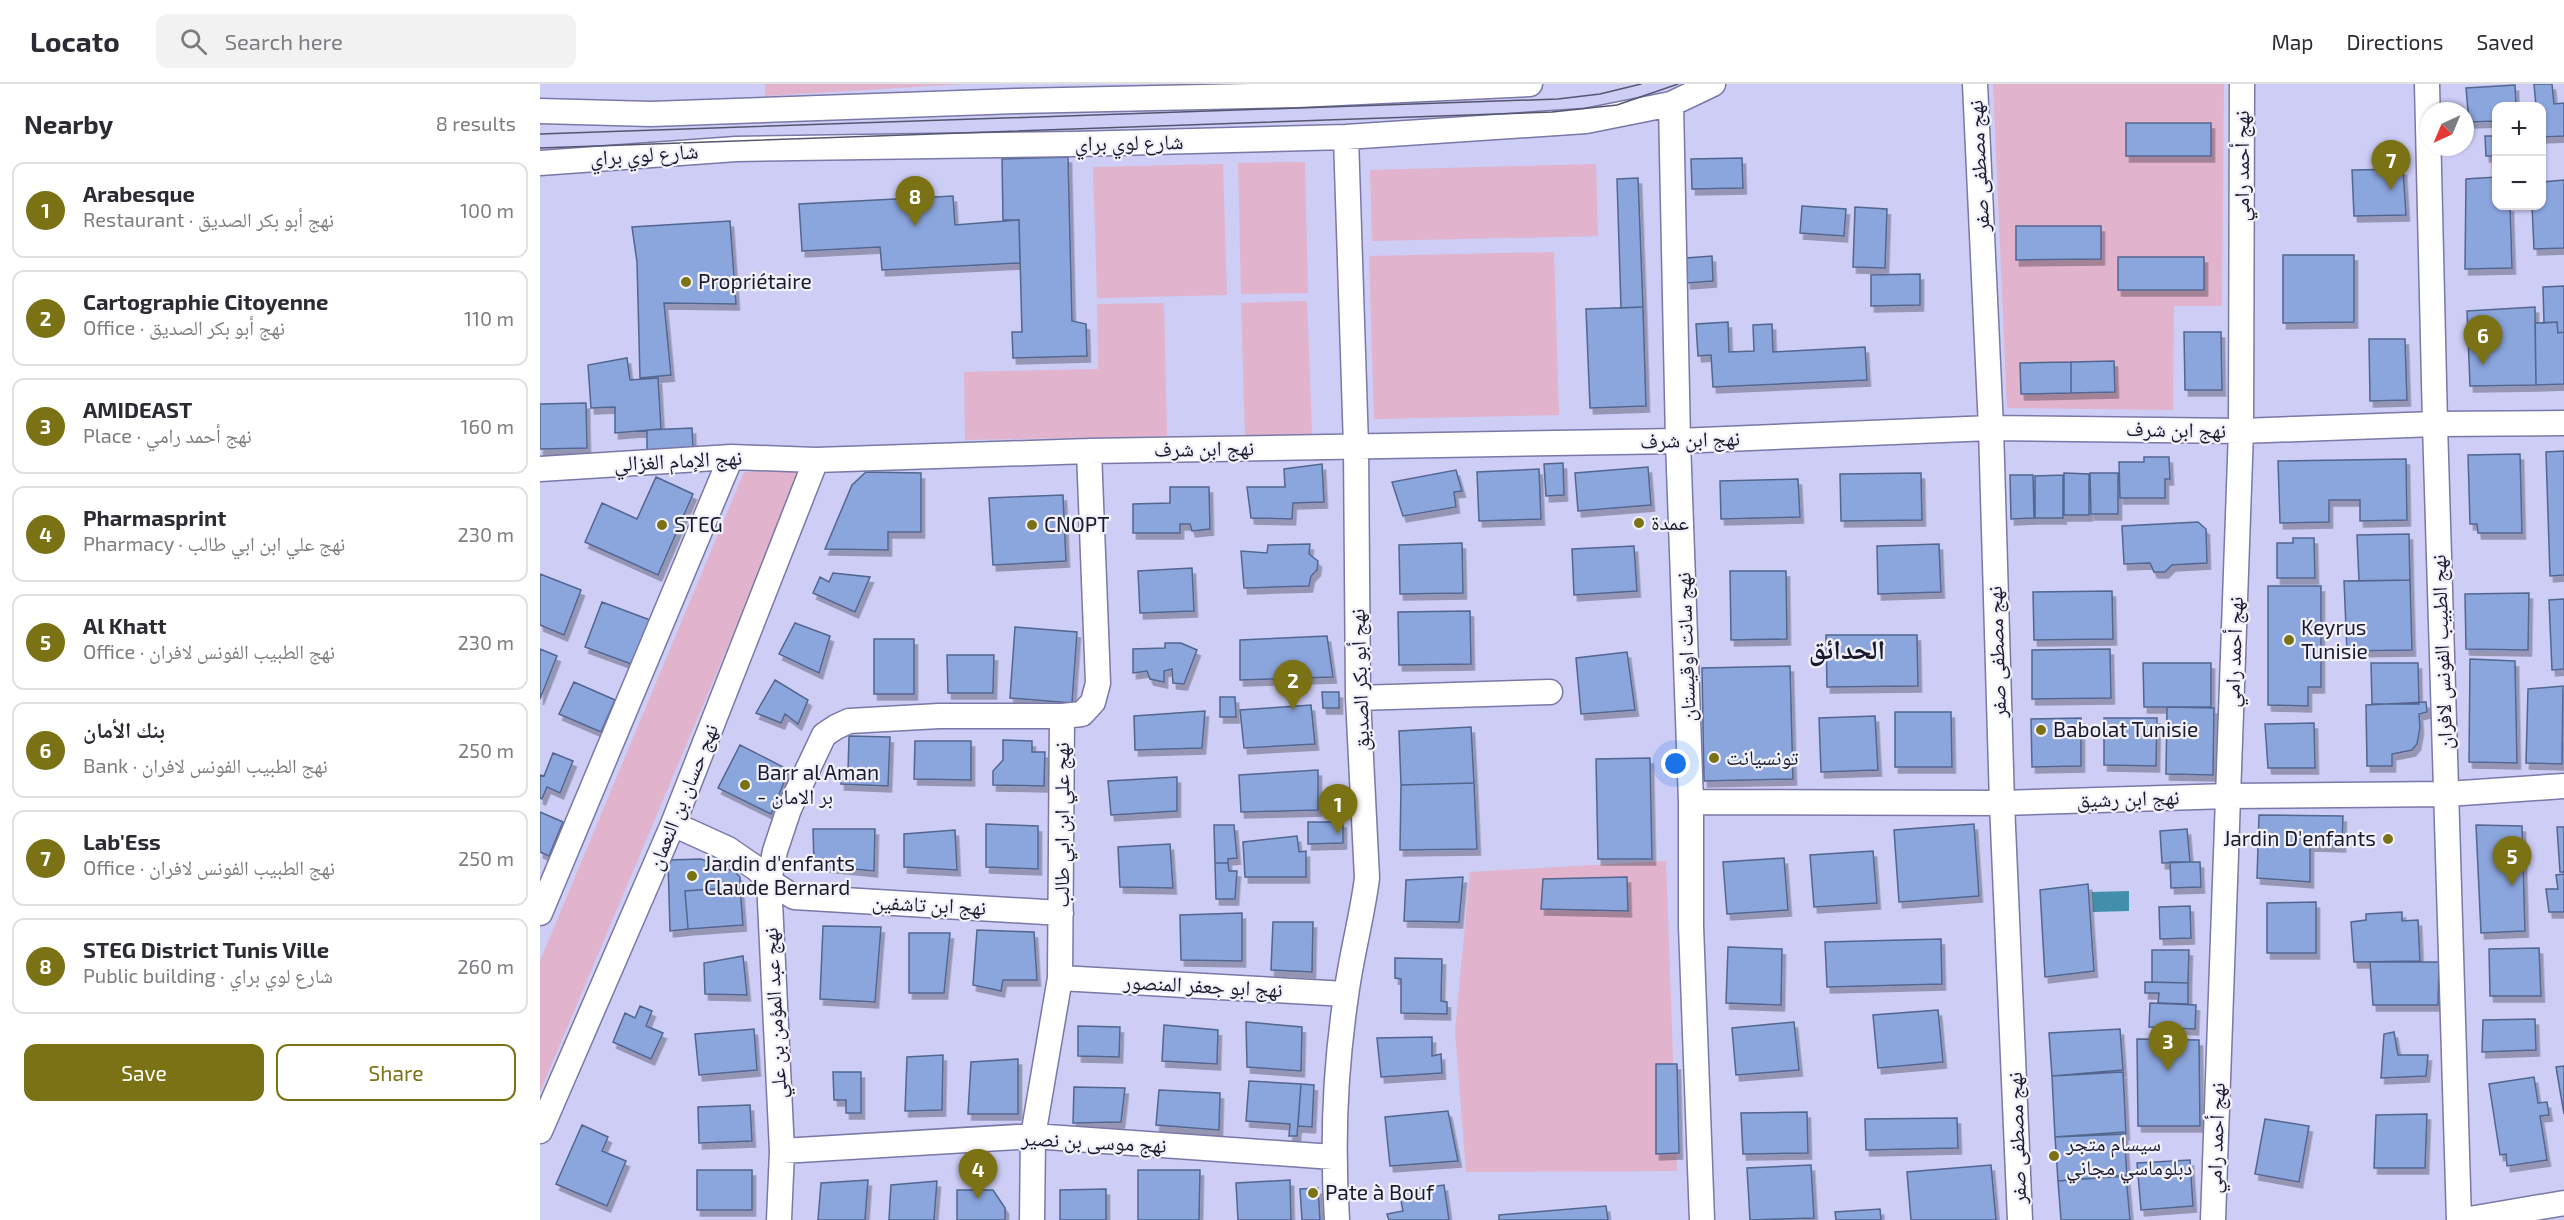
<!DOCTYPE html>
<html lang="en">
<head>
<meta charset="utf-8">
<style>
	body { margin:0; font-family:"Exo 2","Noto Naskh Arabic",sans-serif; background:#f2f2f3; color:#2b2b33 }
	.controls { position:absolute; right:18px; top:18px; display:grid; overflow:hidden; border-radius:12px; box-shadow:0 2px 4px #0004 }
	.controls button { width:54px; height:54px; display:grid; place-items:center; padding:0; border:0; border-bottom:2px solid #e1e1e2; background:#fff; color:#2b2b33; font:30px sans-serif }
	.compass { position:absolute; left:1880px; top:18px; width:54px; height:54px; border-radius:50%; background:#fff; box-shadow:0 2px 4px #0004; rotate:224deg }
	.you { position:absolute; left:1136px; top:680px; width:21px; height:21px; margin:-15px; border:4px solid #fff; border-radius:50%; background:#1a73e8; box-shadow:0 0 0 9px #1a73e833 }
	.badge { display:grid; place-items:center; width:39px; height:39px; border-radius:50%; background:#7a7215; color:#fff; font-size:20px; font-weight:700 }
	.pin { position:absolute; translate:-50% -50px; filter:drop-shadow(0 2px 3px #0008) }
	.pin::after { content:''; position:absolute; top:32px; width:21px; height:18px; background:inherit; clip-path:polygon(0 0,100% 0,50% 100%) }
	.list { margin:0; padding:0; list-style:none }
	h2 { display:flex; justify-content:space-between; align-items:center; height:78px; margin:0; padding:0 24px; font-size:26px }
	h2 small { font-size:20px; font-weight:400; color:#7c7c81 }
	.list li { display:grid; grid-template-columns:39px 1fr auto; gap:18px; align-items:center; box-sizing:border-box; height:96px; margin:0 12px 12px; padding:0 12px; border:2px solid #e1e1e2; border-radius:12px }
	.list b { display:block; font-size:22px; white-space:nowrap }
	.list p { margin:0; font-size:20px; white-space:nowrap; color:#7c7c81 }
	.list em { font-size:20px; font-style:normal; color:#7c7c81 }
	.actions { display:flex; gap:12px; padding:18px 24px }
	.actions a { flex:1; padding:14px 0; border:2px solid #7a7215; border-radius:12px; text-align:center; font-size:21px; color:#7a7215 }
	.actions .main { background:#7a7215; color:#fff }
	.icon { flex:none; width:33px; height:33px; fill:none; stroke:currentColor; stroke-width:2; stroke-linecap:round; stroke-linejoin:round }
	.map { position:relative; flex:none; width:2024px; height:1136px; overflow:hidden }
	header { display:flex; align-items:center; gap:36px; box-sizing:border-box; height:84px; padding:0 30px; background:#fff; border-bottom:2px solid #e1e1e2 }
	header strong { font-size:28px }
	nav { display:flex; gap:33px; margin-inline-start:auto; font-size:21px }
	.search { width:420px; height:54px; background:#f2f2f3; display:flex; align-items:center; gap:15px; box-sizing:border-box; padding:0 21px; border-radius:12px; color:#7c7c81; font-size:22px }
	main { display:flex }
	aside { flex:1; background:#fff }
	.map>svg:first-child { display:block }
	.green { fill:#e1b3cc }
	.water { fill:#418faa }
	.building { fill:#8ba5dd; stroke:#526690; stroke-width:1.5; filter:url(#shadow) }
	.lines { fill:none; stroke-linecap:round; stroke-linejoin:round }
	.minor-casing { stroke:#7978a7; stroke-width:27 }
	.minor { stroke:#fff; stroke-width:24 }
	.tram { stroke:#55556f; stroke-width:1.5 }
	.poi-dot { fill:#7a7215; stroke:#f1f1fc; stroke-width:2 }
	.labels { text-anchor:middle; stroke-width:4.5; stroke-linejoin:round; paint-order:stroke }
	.street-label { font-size:21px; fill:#1b1a2d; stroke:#f1f1fc }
	.poi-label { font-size:21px; fill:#1b1a2d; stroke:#f1f1fc; text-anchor:start }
	.district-label { font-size:27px; font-weight:bold; fill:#1b1a2d; stroke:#f1f1fc }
</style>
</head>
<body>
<header>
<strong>Locato</strong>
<div class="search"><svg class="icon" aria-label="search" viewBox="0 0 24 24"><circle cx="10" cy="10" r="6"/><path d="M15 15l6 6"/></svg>Search here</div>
<nav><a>Map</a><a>Directions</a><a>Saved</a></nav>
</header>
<main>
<aside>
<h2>Nearby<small>8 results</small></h2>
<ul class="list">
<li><span class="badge">1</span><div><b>Arabesque</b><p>Restaurant · نهج أبو بكر الصديق</p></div><em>100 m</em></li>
<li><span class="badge">2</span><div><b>Cartographie Citoyenne</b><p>Office · نهج أبو بكر الصديق</p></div><em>110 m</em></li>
<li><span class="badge">3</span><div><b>AMIDEAST</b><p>Place · نهج أحمد رامي</p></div><em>160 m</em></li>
<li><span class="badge">4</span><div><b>Pharmasprint</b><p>Pharmacy · نهج علي ابن ابي طالب</p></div><em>230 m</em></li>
<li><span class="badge">5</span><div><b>Al Khatt</b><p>Office · نهج الطبيب الفونس لافران</p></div><em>230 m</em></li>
<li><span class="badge">6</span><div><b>بنك الأمان</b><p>Bank · نهج الطبيب الفونس لافران</p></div><em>250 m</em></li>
<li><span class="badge">7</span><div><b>Lab'Ess</b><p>Office · نهج الطبيب الفونس لافران</p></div><em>250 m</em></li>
<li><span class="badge">8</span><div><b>STEG District Tunis Ville</b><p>Public building · شارع لوي براي</p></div><em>260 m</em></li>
</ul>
<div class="actions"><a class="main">Save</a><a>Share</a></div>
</aside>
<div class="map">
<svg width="2024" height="1136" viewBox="0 0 2024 1136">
	<defs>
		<filter id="shadow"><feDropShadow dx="3.5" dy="6" stdDeviation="0" flood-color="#0004"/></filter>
	</defs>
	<rect width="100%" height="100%" fill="#cdcdf6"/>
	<path class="green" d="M225 0H425L225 12Z
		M1453 0H1684L1682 222H1634L1633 326 1467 324Z
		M765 78 768 209 701 210 698 79Z
		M683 80 687 211 557 214 553 83Z
		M1056 80 1058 152 832 157 830 86Z
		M1014 168 1019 331 834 335 829 172Z
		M767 217 772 350 705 352 701 219Z
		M624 219 627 352 425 356 424 288 558 285 557 220Z
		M262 386 0 1008V877L204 388Z
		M1126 777 1137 1087 926 1088 915 947 930 788Z"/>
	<path class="water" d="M1589 807V827L1553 828 1552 808Z"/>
	<path class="building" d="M1994 0H2012L2014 20 2024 19V52L2002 53V22H1996Z
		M1975 1 1976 22H1956V37L1929 38 1926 4Z
		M1586 39H1671V72H1586Z
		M1945 52H1956V72H1946Z
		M528 73 532 237 546 240 547 272 473 274 472 248H482L479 136H463L462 75Z
		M1202 74 1203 104 1152 105 1151 75Z
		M1863 85 1866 131 1814 132 1812 86Z
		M1956 93V122H1970L1972 184 1925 185 1926 95Z
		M1098 94 1103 223 1081 224 1077 95Z
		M2024 96V164L1994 165 1992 122H2002V98Z
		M413 112 415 141 479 136 480 179 342 186 340 163 262 167 259 120Z
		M1262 122 1306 125 1304 152 1260 149Z
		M1315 123 1347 125 1345 184 1313 183Z
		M190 137 196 220 124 219 131 291 100 294 97 178 92 143Z
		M1476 142H1561V175L1476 176Z
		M1743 171H1814V238L1743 239Z
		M1172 172 1173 197 1147 199 1146 174Z
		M1578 173H1664V206H1578Z
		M1380 190V221L1331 222V191Z
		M2024 202V248L2018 249 2017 238 2004 239 2003 203Z
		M1103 223 1106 322 1050 324 1046 225Z
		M1995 223 1996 301 1930 302 1927 227Z
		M1188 238 1189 268 1214 267 1213 241 1232 240 1233 268 1325 263 1327 296 1173 303 1171 271 1158 272 1156 240Z
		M2017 238 2018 249 2024 248V300L1996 301 1995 239Z
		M1644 248H1681L1682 306H1645Z
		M1829 255H1865L1867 316 1830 317Z
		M87 274 90 296 118 294 121 345 75 349V323L51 324 48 281Z
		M1574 277 1575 308 1531 309V278Z
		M1531 278V309L1481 310 1480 279Z
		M46 319 47 364 0 365V320Z
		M152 344 153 364 107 366V346Z
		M2024 367V491L2010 492 2006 368Z
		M1980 370 1982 449H1938L1937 440H1930L1928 371Z
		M1604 373H1629L1630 395H1625V414H1580L1579 378H1604Z
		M1866 375 1867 436 1820 437V416H1789V438L1740 439 1738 377Z
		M1023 379 1024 411 1006 412 1004 380Z
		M782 380 784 418 753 419 752 435 711 434 707 403H745L744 385Z
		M1108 383 1111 421 1038 427 1035 389Z
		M999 385 1001 435 939 437 937 388Z
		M916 386 922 407 914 408 916 423 863 432 852 398Z
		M326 388 381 389V448H348V466L285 465 312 401Z
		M1381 389 1382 436 1301 437 1300 390Z
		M1524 389 1549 390V431H1524Z
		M1550 389H1578V430H1551Z
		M1470 391H1493L1494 434 1471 435Z
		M1523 391V434H1495V392Z
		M116 393 153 410 118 491 45 458 62 419 97 435Z
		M1258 395 1260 433 1181 435 1180 397Z
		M630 403H669L670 445 652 447 650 440H640V449H593V420L630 419Z
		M523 411 526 477 453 481 449 414Z
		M1658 438 1666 445 1667 479 1632 481 1625 488H1614L1610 479 1584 480 1582 442Z
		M1869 450 1870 496 1819 497 1817 451Z
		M1753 454H1774L1775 494H1737V459H1753Z
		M922 459 923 509 860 510 859 461Z
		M770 460 769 470 778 477 777 486 771 492 769 502 704 504 701 467 727 469 728 461Z
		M1399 460 1401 508 1338 510 1337 462Z
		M1094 462 1097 507 1034 511 1032 465Z
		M652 484 654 527 600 529 598 487Z
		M1190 487H1246L1247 555 1191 556Z
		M293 489 330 493 315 528 273 509 280 493 289 498Z
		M0 490 41 506 24 551 0 541Z
		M1870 496 1872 566 1807 567 1804 497Z
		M1728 502H1781V603H1768V622L1728 621Z
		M1572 507 1573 555 1494 556 1493 508Z
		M1989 509 1988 566 1926 565 1925 510Z
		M2024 515V585L2012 586 2009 516Z
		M62 518 110 536 94 581 45 563Z
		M930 527 931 580 859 581 858 528Z
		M255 539 290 552 279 589 239 570Z
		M475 543 537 548 532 619 470 614Z
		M1286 551H1377L1378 602 1287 603Z
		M787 552 793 593 700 596V556Z
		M334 555H374V610H334Z
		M625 559H641L657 566 644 600 633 599 632 585 624 587V598L610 595 607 587 593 589V565L625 564Z
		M0 565 17 572 0 615Z
		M1570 565 1571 614 1492 615V566Z
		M1087 568 1095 626 1041 630 1036 574Z
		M407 571H454L453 609H408Z
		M1930 575 1975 577 1977 679 1929 678Z
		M1603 579H1671V623H1604Z
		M1831 579H1878L1879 620H1832Z
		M1250 582 1253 695 1164 697 1162 584Z
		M235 596 268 616 258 640 245 630 241 639 216 629Z
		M34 598 75 616 61 648 19 630Z
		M2023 602 2022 680 1986 679 1988 605Z
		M782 608H799V624H783Z
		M680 613H695L696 633H680Z
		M1886 618 1887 628 1879 630 1880 644 1877 660 1872 666 1852 670V682H1827L1826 621Z
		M771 621 775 660 704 664 700 626Z
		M1627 623 1674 624 1673 691 1626 690Z
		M665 627 662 664 595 666 594 632Z
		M1355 628H1411L1412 683H1355Z
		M1335 632 1338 686 1281 688 1279 634Z
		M1541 634V682L1492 683 1491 635Z
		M1564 634H1617L1616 682 1564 681Z
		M1774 639 1775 684H1728L1725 640Z
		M931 643 934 699 861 701 859 647Z
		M309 652 350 653 348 702 301 700V688H308Z
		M463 656 492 657V668H505L504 702 453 701V687L463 676Z
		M375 657H431V696L374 695Z
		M200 661 249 686 231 730 178 704Z
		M13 669 33 677 20 709 7 703 2 715 0 714V691L4 692Z
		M1110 674 1112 775H1058L1056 675Z
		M778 686V726L701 728 699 691Z
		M637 693V727L571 731 568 697Z
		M934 699 937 765 860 766 861 701Z
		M0 728 23 738 9 772 0 768Z
		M1719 731 1803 732 1802 762 1770 761V798L1717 794Z
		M768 738H803V759L768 760Z
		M446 740 498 742V785L446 783Z
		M1434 740 1439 812 1359 818 1354 746Z
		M674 741H694L697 774 688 775V779H675Z
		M1936 741 1982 742 1985 847 1941 849Z
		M2017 743H2024V788H2020Z
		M273 745H335L334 787 274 781Z
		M1647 745 1650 778 1622 779 1620 747Z
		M415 746 417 786 364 783V750Z
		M757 752 759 768 766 767V793H705L703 758Z
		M630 760 633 804 580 803 578 763Z
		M1333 767 1337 819 1274 823 1270 771Z
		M1244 774 1248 826 1187 830 1183 778Z
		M161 775 195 788 200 793V803L145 807 148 845 130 847 128 776Z
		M1630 778H1660L1661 803 1631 804Z
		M675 779H688L689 787H697L695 815H676Z
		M2024 790V828H2009L2006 805H2018L2016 791Z
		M923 793 919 838 864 837 866 796Z
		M1087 793 1088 827 1001 825 1003 795Z
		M1548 800 1554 887 1505 893 1500 806Z
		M200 803 203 841 148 845 145 807Z
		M1776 818V869H1727V819Z
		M1650 822 1651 854 1620 855 1619 823Z
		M1862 828V837L1878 836 1880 877 1814 878 1811 838 1826 836V830Z
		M702 829V877L641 876 640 831Z
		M733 838H773L772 888 731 886Z
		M283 842 341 843 335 918 280 915Z
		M437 846 494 848 497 896H463L461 907 433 901Z
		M369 849H410L404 909H369Z
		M1401 855 1402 900 1287 903 1285 858Z
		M1188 863 1242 865 1241 921 1186 919Z
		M1999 864 2001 912H1950L1949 865Z
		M1612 866H1649L1648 899 1612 898Z
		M203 872 207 911 165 910 164 879Z
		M855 874 902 875 901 917 907 918V930L861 929V895L855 894Z
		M1830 878H1899L1898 921H1833Z
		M1605 898 1648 899V920L1618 919 1619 909H1605Z
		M1610 919 1656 921 1655 945 1609 943Z
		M100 922 112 927 106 942 123 949 111 975 73 958 85 929 95 934Z
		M1398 926 1403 978 1338 984 1333 931Z
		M1995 935 1996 966 1942 968 1943 936Z
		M706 938 762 943 761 987 707 983Z
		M1254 938 1259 986 1196 991 1192 944Z
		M624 941 678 946 677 980 622 977Z
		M538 942 580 943 579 973 538 972Z
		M214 945 217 986 159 991 155 950Z
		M1580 945 1583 986 1512 992 1509 949Z
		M1854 948 1858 971H1888L1886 992 1841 994 1844 950Z
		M892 953V972L901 970 902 989 841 993 837 954Z
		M1597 955 1659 956 1660 1042H1598Z
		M403 971 402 1026 365 1027 367 973Z
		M478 975V1030H428L431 978Z
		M1116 980H1137L1139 1069 1116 1070Z
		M2024 982V1030L2016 983Z
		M293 988H321V1029H306V1016H294Z
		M1583 988 1586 1050 1515 1053 1512 992Z
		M1994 993 1998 1019 2007 1018 2009 1031 2000 1032 2007 1076 1967 1082 1966 1070 1960 1071 1949 1000Z
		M709 997 761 1000 757 1052H749L750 1040 706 1037Z
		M761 1000 774 1001 772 1043 758 1042Z
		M534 1003 585 1004 581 1038 533 1039Z
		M619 1006 680 1009 679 1046 616 1041Z
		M210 1021 212 1057 159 1059 158 1023Z
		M908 1027 918 1077 850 1082 845 1033Z
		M1267 1028 1268 1069 1203 1070 1201 1029Z
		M1887 1030 1885 1084H1834L1836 1031Z
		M1417 1034 1418 1064 1326 1066 1325 1035Z
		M1725 1035 1769 1042 1759 1098 1715 1090Z
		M42 1041 68 1053 62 1067 86 1077 67 1122 16 1100Z
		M1584 1048 1587 1092 1518 1097 1515 1053Z
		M1650 1076 1653 1122 1601 1126 1597 1079Z
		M1271 1081 1274 1134 1210 1136 1207 1084Z
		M1451 1081 1456 1136H1371L1367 1088Z
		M157 1086H212V1126H157Z
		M598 1086H660L659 1136H598Z
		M1586 1091 1590 1136H1521L1518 1097Z
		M328 1096 325 1136H278L281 1099Z
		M750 1096 751 1136H698L696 1099Z
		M397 1097 394 1136H349L351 1101Z
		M904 1101 909 1136H849L847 1130 863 1127 859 1107Z
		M778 1104 780 1136H762L760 1105Z
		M566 1105V1136H520V1106Z
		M417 1106H453L465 1124V1136H417Z
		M1066 1122 1068 1136H959V1131Z
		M1340 1125 1341 1136H1296L1295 1128Z"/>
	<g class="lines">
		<defs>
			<path id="minor" d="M1435 0 1451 344 1462 719 1480 1136
				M1887 0 1895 340 1919 1136
				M1131 20 1138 357 1151 718V842L1162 1136
				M0 27 111 30 476 17 757 11 990 0
				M0 79 196 65 534 60 806 53 1046 37 1131 20 1173 0
				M0 385 191 373 276 376 549 367 1138 357 1451 344 1701 347 1895 340 2024 339
				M818 614 1010 608
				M1151 718 1462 719 1689 712 1907 710 2024 702
				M133 740 188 765 217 785 229 797 254 813 521 829
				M0 829 191 373
				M520 894 806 910
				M0 1047 133 740 276 376
				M242 1067 493 1052 793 1073
				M239 1136 242 1067 229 797 235 767 249 725 284 651 296 643 309 637 399 632H522
				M492 1136 493 1052 520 894 522 632 542 630 553 618 558 599 549 367
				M797 1136C792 1061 795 986 806 912 811 872 822 834 827 794L818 614 816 362 806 53
				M1673 1136 1701 347 1702 0
				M1924 1136 2024 1119"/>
		</defs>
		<use href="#minor" class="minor-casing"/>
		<use href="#minor" class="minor"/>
		<path class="tram" d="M0 50 1018 15 1060 10 1101 0
			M0 64 1012 28 1077 21 1138 0"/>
	</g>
	<g class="poi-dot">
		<circle cx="146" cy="198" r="6"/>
		<circle cx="1099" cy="439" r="6"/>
		<circle cx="122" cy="441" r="6"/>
		<circle cx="492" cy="441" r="6"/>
		<circle cx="1749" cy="556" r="6"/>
		<circle cx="1501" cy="646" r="6"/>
		<circle cx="1174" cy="674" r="6"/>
		<circle cx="205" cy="701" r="6"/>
		<circle cx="1848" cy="755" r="6"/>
		<circle cx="152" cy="792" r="6"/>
		<circle cx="1514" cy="1072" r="6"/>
		<circle cx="773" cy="1109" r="6"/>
	</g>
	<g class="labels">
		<g class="street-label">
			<text transform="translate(589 59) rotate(-1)" y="7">شارع لوي براي</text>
			<text transform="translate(104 71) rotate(-4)" y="7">شارع لوي براي</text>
			<text transform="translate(1439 82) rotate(-93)" y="7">نهج مصطفى صفر</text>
			<text transform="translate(1702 82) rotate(-90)" y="7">نهج أحمد رامي</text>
			<text transform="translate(1636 346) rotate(1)" y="7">نهج ابن شرف</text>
			<text transform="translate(1150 356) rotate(-2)" y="7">نهج ابن شرف</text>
			<text transform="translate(664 365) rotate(-1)" y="7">نهج ابن شرف</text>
			<text transform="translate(138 377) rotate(-3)" y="7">نهج الإمام الغزالي</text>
			<text transform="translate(1146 563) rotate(-92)" y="7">نهج سانت اوقيستان</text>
			<text transform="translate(1457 568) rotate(-92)" y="7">نهج مصطفى صفر</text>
			<text transform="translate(1694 568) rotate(-88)" y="7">نهج أحمد رامي</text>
			<text transform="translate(1902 568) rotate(-92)" y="7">نهج الطبيب الفونس لافران</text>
			<text transform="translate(820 596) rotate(-92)" y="7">نهج أبو بكر الصديق</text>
			<text transform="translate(143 713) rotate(-68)" y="7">نهج حسان بن النعمان</text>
			<text transform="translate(1588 715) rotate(-2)" y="7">نهج ابن رشيق</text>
			<text transform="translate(522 741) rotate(-90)" y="7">نهج علي ابن ابي طالب</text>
			<text transform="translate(389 821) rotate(3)" y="7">نهج ابن تاشفين</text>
			<text transform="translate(663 902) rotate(3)" y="7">نهج ابو جعفر المنصور</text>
			<text transform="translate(235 929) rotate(-93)" y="7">نهج عبد المؤمن بن علي</text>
			<text transform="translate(1477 1054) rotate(-92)" y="7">نهج مصطفى صفر</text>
			<text transform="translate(1676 1054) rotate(-88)" y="7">نهج أحمد رامي</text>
			<text transform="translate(554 1058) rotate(3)" y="7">نهج موسى بن نصير</text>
		</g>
		<g class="poi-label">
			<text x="158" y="205">Propriétaire</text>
			<text x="1111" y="446">عمدة</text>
			<text x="134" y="448">STEG</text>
			<text x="504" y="448">CNOPT</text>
			<text x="1761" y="551">Keyrus<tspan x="1761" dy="24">Tunisie</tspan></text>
			<text x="1513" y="653">Babolat Tunisie</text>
			<text x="1186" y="681">تونسيانت</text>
			<text x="217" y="696">Barr al Aman<tspan x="217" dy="24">- بر الامان</tspan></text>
			<text x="1836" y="762" text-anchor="end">Jardin D'enfants</text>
			<text x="164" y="787">Jardin d'enfants<tspan x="164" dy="24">Claude Bernard</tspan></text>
			<text x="1526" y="1067">سيسام متجر<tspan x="1526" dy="24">دبلوماسي مجاني</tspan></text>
			<text x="785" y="1116">Pate à Bouf</text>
		</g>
		<g class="district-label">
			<text x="1307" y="575">الحدائق</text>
		</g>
	</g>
</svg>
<div class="controls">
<button>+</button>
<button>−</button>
</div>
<svg class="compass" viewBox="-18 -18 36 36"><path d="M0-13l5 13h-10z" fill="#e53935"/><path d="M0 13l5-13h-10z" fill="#7c7c81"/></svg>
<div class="you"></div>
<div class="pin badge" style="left:798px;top:750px">1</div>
<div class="pin badge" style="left:753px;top:626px">2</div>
<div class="pin badge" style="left:1628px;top:987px">3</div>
<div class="pin badge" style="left:438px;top:1115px">4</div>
<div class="pin badge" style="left:1972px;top:802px">5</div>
<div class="pin badge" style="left:1943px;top:281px">6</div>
<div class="pin badge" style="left:1851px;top:106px">7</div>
<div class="pin badge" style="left:375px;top:142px">8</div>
</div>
</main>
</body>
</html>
